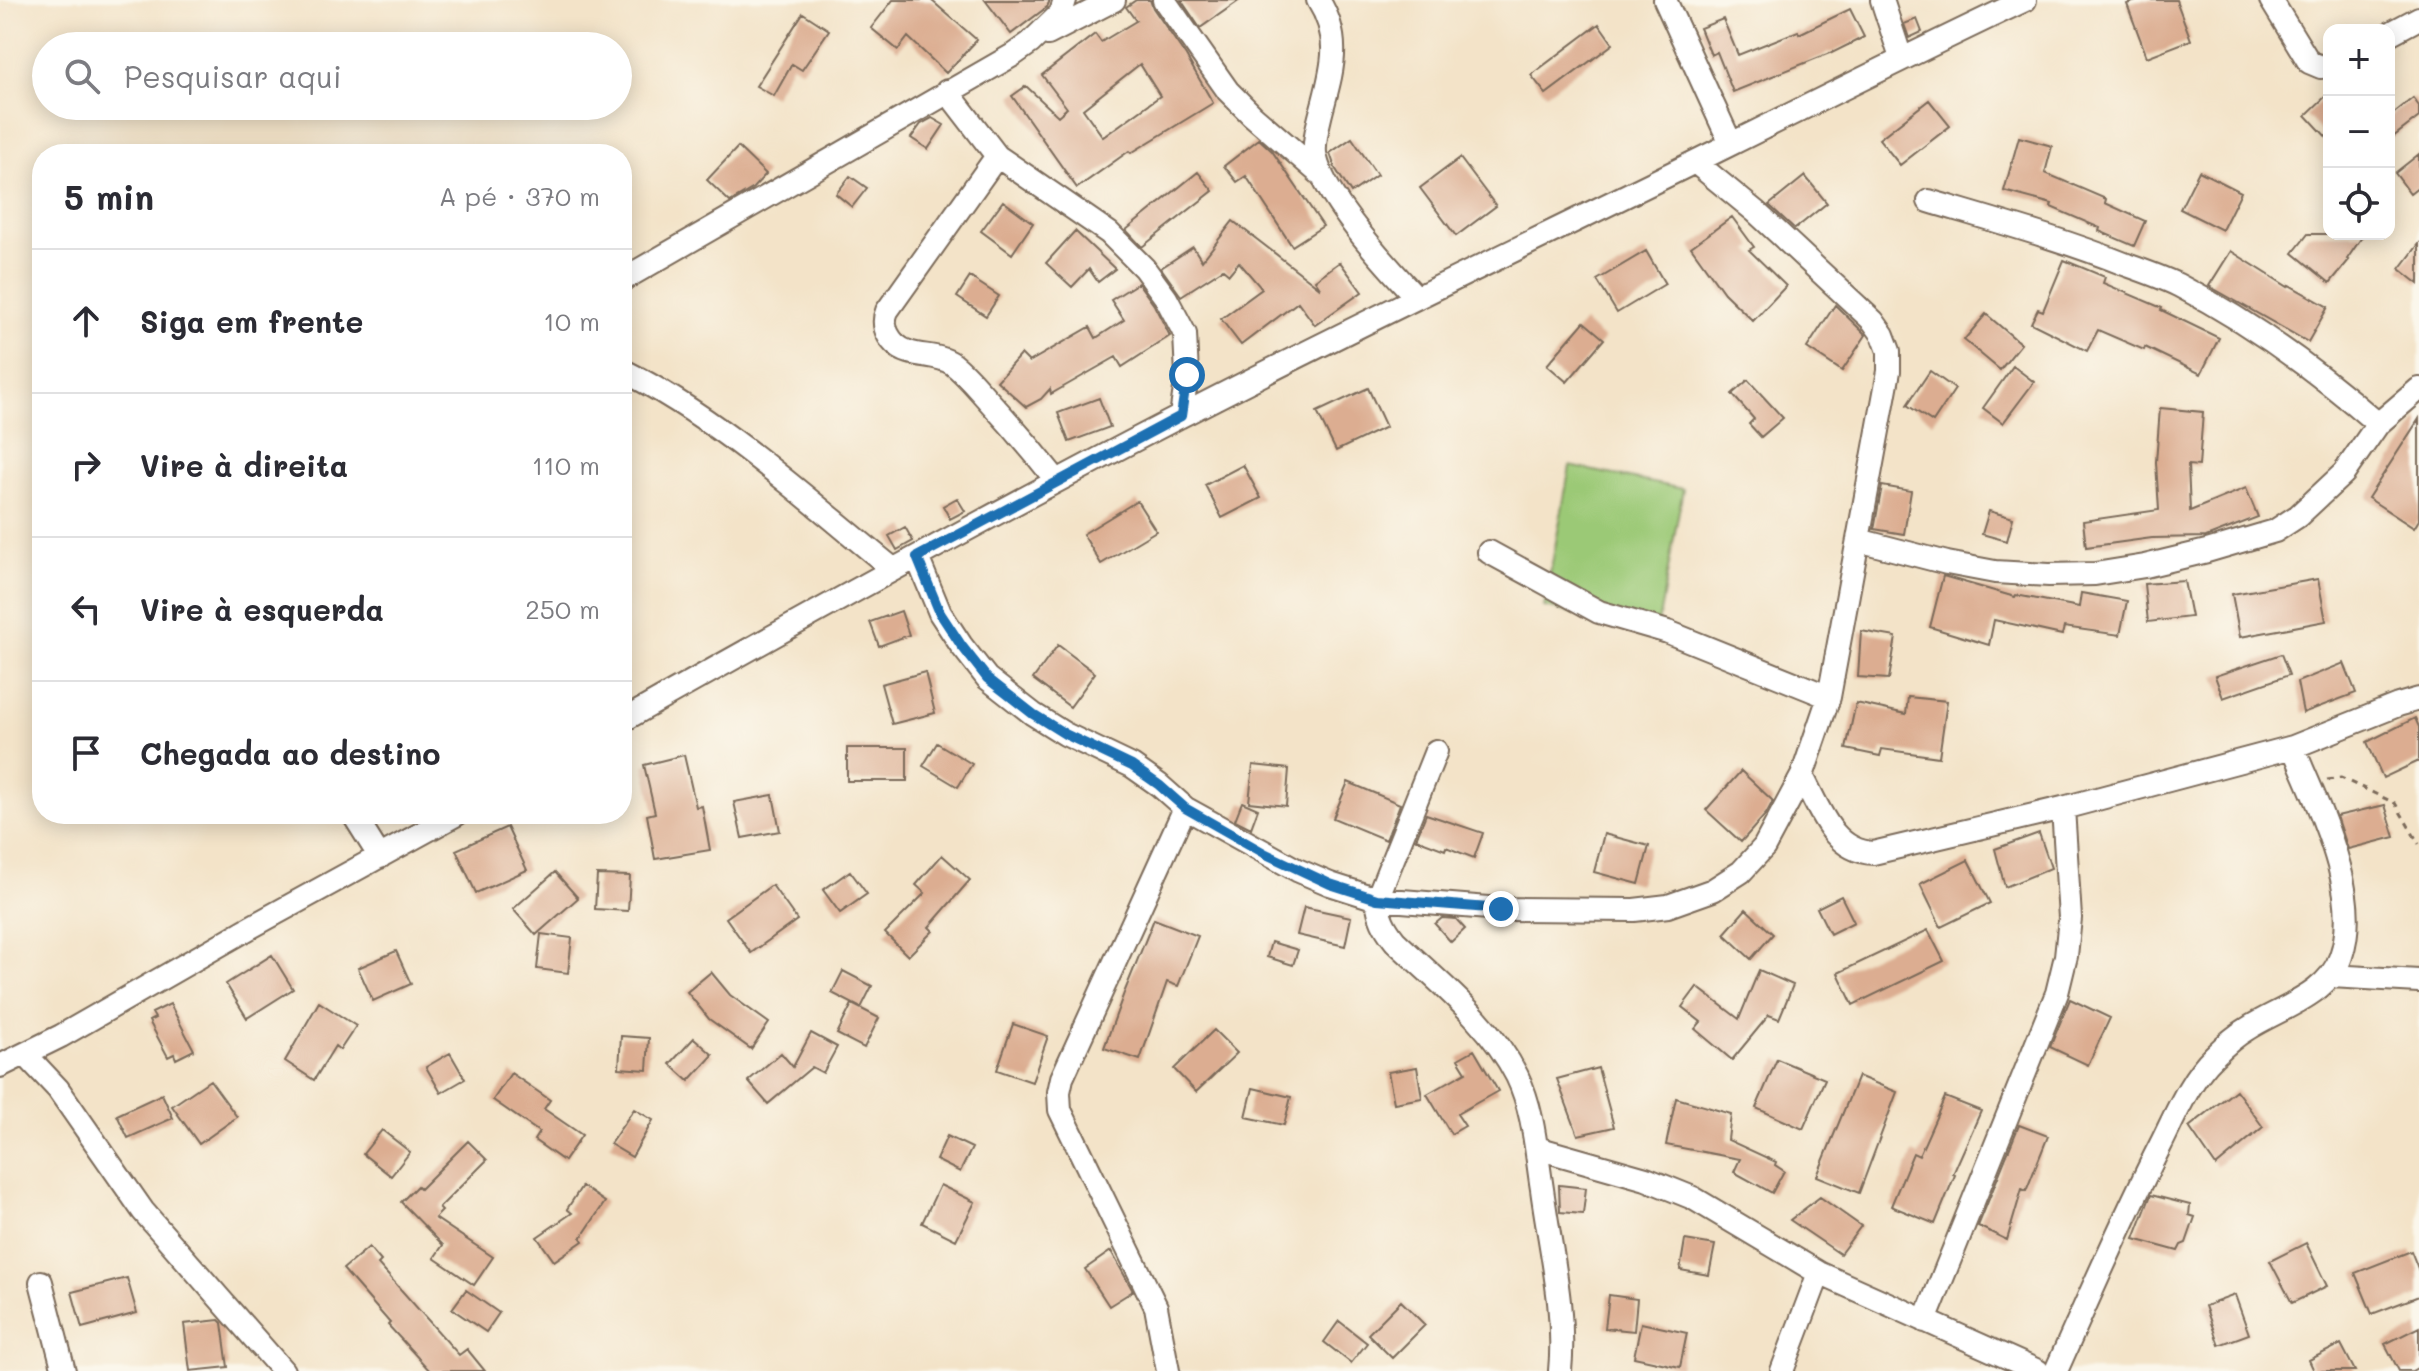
<!DOCTYPE html>
<html lang="pt">
<head>
<meta charset="utf-8">
<style>
	body { margin:0; font-family:Mali,sans-serif; background:#f2f2f3; color:#2b2b33 }
	.controls { position:absolute; right:24px; top:24px; display:grid; overflow:hidden; border-radius:16px; box-shadow:0 4px 20px #0003 }
	.controls button { width:72px; height:72px; display:grid; place-items:center; padding:0; border:0; border-bottom:2px solid #e1e1e2; background:#fff; color:#2b2b33; font:40px sans-serif }
	.stop { position:absolute; width:24px; height:24px; margin:-18px; border:6px solid #1f6fb2; border-radius:50%; background:#fff }
	.stop.end { background:#1f6fb2; border-color:#fff; box-shadow:0 2px 8px #0008 }
	.list { margin:0; padding:0; list-style:none }
	h2 { display:flex; justify-content:space-between; align-items:center; height:104px; margin:0; padding:0 32px; font-size:34px }
	h2 small { font-size:26px; font-weight:400; color:#7c7c81 }
	.list li { display:grid; grid-template-columns:52px 1fr auto; gap:24px; align-items:center; box-sizing:border-box; height:144px; padding:0 32px; border-top:2px solid #e1e1e2 }
	.list b { display:block; font-size:30px; white-space:nowrap }
	.list em { font-size:26px; font-style:normal; color:#7c7c81 }
	.icon { flex:none; width:44px; height:44px; fill:none; stroke:currentColor; stroke-width:2; stroke-linecap:round; stroke-linejoin:round }
	.map { position:relative; flex:none; width:2419px; height:1371px; overflow:hidden }
	.search { position:absolute; background:#fff; box-shadow:0 4px 20px #0003; left:32px; top:32px; width:600px; height:88px; display:flex; align-items:center; gap:20px; box-sizing:border-box; padding:0 28px; border-radius:44px; color:#7c7c81; font-size:30px }
	.panel { position:absolute; background:#fff; box-shadow:0 4px 20px #0003; left:32px; top:144px; width:600px; height:680px; border-radius:32px }
	.map>svg:first-child { display:block }
	.green { fill:#9bc976; stroke:#6b7a4a; stroke-width:2 }
	.building { fill:#dcad91; fill-rule:evenodd }
	.lines { fill:none; stroke-linecap:round; stroke-linejoin:round }
	.minor-casing { stroke:#7b6b5a; stroke-width:26 }
	.path { stroke:#7b6b5a; stroke-width:3; stroke-dasharray:6 6; stroke-linecap:butt }
	.minor { stroke:#fff; stroke-width:22 }
	.route { stroke:#1f6fb2; stroke-width:10 }
</style>
</head>
<body>
<div class="map">
<svg width="2419" height="1371" viewBox="0 0 2419 1371">
	<rect width="100%" height="100%" fill="#fbf7ec"/>
	<filter id="ink" filterUnits="userSpaceOnUse"><feTurbulence type="fractalNoise" baseFrequency=".0125" numOctaves="2"/><feDisplacementMap in="SourceGraphic" scale="16" xChannelSelector="R" yChannelSelector="G"/><feConvolveMatrix kernelMatrix="1 2 1 2 8 2 1 2 1" color-interpolation-filters="sRGB"/></filter>
	<filter id="wash" filterUnits="userSpaceOnUse"><feTurbulence type="fractalNoise" baseFrequency=".006" numOctaves="4" result="noise"/><feDisplacementMap in="SourceGraphic" scale="32" xChannelSelector="R" yChannelSelector="G"/><feGaussianBlur stdDeviation="1.8" result="paint"/><feColorMatrix in="noise" values="0 0 0 0 0 0 0 0 0 0 0 0 0 0 0 0 0 1.4 0 .05"/><feComposite in="paint" operator="in"/></filter>
	<g filter="url(#wash)">
		<rect width="100%" height="100%" fill="#f3e3c8"/>
		<path class="green" d="M1570 466 1683 489 1657 629 1544 607Z"/>
		<g id="blocks">
			<path class="building" d="M893 0H931L977 40 946 73 908 37 898 50 871 28Z
				M985 0H1050L1047 7 1011 34Z
				M1136 0H1150L1153 8 1186 56 1213 103 1131 153 1129 151 1077 188 1012 96 1026 86 1058 116 1067 108 1042 75 1095 34 1101 42 1136 21 1126 7ZM1140 64 1160 96 1103 137 1083 109Z
				M1181 0H1240L1200 28Z
				M2139 0H2176L2191 40 2147 57 2127 4Z
				M1850 9 1864 37 1832 53V52L1733 92 1717 52 1711 55 1700 28 1723 19 1738 55 1798 31 1799 34Z
				M803 13 829 30 802 70 792 64 774 96 756 86Z
				M1917 19 1922 32 1909 38 1904 24Z
				M1599 24 1613 44 1546 94 1531 75Z
				M2329 93V140L2306 115Z
				M2413 98 2419 106V117L2389 140V117Z
				M1929 100 1950 126 1900 165 1879 139Z
				M932 118 944 125 928 149 911 138 921 124Z
				M2019 137 2052 146 2045 173 2106 199 2105 203 2145 221 2134 246 2099 231 2100 228 2051 207 2052 204 2004 191Z
				M1352 138 1377 175 1351 193 1335 168 1330 153Z
				M1259 139 1272 151 1323 226 1292 246 1246 176 1237 182 1224 166Z
				M738 147 766 174 752 189 730 202 707 180Z
				M2419 154V186L2410 193 2395 173Z
				M1460 158 1496 206 1456 236 1420 188Z
				M2199 171 2241 192 2222 230 2180 209Z
				M1198 172 1213 191 1142 247 1126 230Z
				M850 176 867 188 852 207 836 194Z
				M1805 176 1827 203 1795 229 1769 205Z
				M1003 201 1033 223 1012 254 981 231Z
				M1732 217 1754 247 1749 250 1786 286 1753 321 1724 293 1691 247Z
				M1233 221 1321 289 1315 280 1340 262 1362 292 1315 325 1298 302 1241 345 1221 319 1262 289 1239 262 1229 274 1223 269 1181 296 1161 268 1193 247 1202 261Z
				M1075 231 1115 269 1098 282 1089 269 1072 287 1046 263Z
				M2308 234H2364L2347 259 2349 260 2330 283 2293 253Z
				M2419 244V284L2400 269Z
				M1646 251 1665 284 1617 313 1597 280Z
				M2231 251 2288 287 2289 285 2328 307 2308 342 2209 286Z
				M2064 260 2105 277 2103 283 2162 308 2161 310 2219 338 2201 374 2145 347 2144 350 2098 330 2087 351 2031 323 2038 309 2043 311Z
				M970 277 999 296 986 316 957 297Z
				M1138 283 1154 305 1170 336 1122 367 1116 357 1051 394 1050 389 1041 399 1026 407 997 381 1021 354 1029 362 1090 327 1096 338 1124 320 1111 300Z
				M1835 305 1866 335 1842 371 1807 348Z
				M1986 314 2021 344 2000 370 1964 340Z
				M1584 322 1604 339 1567 382 1547 365Z
				M2013 366 2034 382 2003 423 1983 408Z
				M1930 371 1955 389 1933 422 1907 405Z
				M1748 380 1783 418 1761 437 1749 424 1754 419 1732 394Z
				M1368 388 1386 427 1336 451 1317 412Z
				M1099 398 1110 427 1069 442 1058 413Z
				M2160 408 2203 412 2199 466 2188 465 2190 511 2246 488 2258 517 2206 537 2152 538 2086 547 2083 521 2159 510 2156 462Z
				M2419 419V520L2414 528 2368 498Z
				M1243 465 1261 498 1222 518 1205 485Z
				M1882 486 1911 491 1904 534 1874 529Z
				M957 498 965 511 950 519 943 506Z
				M1137 501 1156 531 1101 564 1083 534Z
				M1989 511 2013 518 2007 541 1982 534Z
				M905 527 913 541 897 550 889 536Z
				M1943 576 2015 597 2016 595 2079 607 2081 593 2127 601 2120 635 2064 627 2062 635 1994 620 1989 645 1930 627Z
				M2318 579 2326 621 2240 637 2232 594Z
				M2184 581 2191 617 2148 622 2144 584Z
				M901 611 909 635 879 646 870 622Z
				M1861 631 1896 637 1889 679 1858 677Z
				M1058 645 1095 673 1070 707 1033 679Z
				M2281 654 2289 675 2223 698 2215 676Z
				M2344 663 2356 693 2303 713 2297 682Z
				M925 672 935 713 892 724 881 684Z
				M1908 697 1947 701 1939 757 1882 749 1880 756 1846 749 1856 703 1906 714Z
				M2415 718 2419 727V761L2383 778 2367 742Z
				M937 743 972 764 958 787 923 766Z
				M847 748H907V781H847Z
				M684 755 696 807 702 806 710 850 655 859 647 815 655 813 644 765Z
				M1253 765 1289 769 1286 806 1249 802Z
				M1741 771 1773 801 1766 814 1741 842 1706 810Z
				M1348 782 1400 804 1386 840 1333 818Z
				M773 795 780 831 742 838 734 802Z
				M1242 802 1258 809 1251 828 1235 820Z
				M2385 805 2395 837 2348 849 2337 816Z
				M1426 814 1483 833 1474 858 1446 847 1445 850 1416 839Z
				M507 827 527 870 476 893 456 850Z
				M2039 833 2051 868 2005 887 1995 849Z
				M1604 834 1649 846 1639 884 1594 872Z
				M942 855 970 880 929 927 933 931 908 956 885 933 925 893 916 885Z
				M1968 860 1990 903 1941 927 1920 884Z
				M850 871 867 894 840 913 823 890Z
				M555 872 578 898 536 935 513 909Z
				M597 875 630 876 628 911 595 909Z
				M772 885 797 920 751 953 726 918Z
				M1841 896 1854 922 1830 934 1817 908Z
				M1304 907 1351 917 1345 946 1297 935Z
				M1746 909 1773 934 1751 959 1724 934Z
				M1442 918 1456 919 1465 929 1451 942 1435 924Z
				M1154 919 1198 936 1178 986 1167 982 1140 1060 1104 1048 1124 993Z
				M1928 930 1944 961 1853 1005 1838 973Z
				M541 934 572 938 568 973 537 969Z
				M1271 942 1298 950 1293 965 1267 957Z
				M396 951 411 984 373 1001 358 968Z
				M272 955 293 989 247 1018 226 984Z
				M1759 970 1793 985 1779 1019 1769 1015 1732 1060 1695 1029 1701 1022 1682 1007 1697 987 1739 1019Z
				M843 971 872 986 861 1008 832 993Z
				M711 972 730 995 769 1023 751 1049 709 1019 687 992Z
				M2070 999 2110 1018 2088 1065 2050 1047Z
				M319 1002 356 1026 340 1050 335 1046 314 1080 285 1061Z
				M170 1004 194 1050 176 1059 174 1054 168 1057 149 1021 155 1018 152 1013Z
				M852 1004 879 1018 864 1048 837 1034Z
				M1013 1024 1048 1036 1032 1082 997 1070Z
				M1214 1030 1237 1053 1196 1092 1174 1069Z
				M811 1033 837 1047 823 1073 812 1067 768 1104 748 1081 781 1053 793 1067Z
				M621 1036 649 1038 647 1070 619 1068Z
				M694 1038 713 1055 689 1081 670 1064Z
				M1474 1050 1498 1091 1457 1114 1465 1126 1451 1134 1427 1094 1466 1072 1458 1059Z
				M450 1053 465 1079 441 1093 426 1067Z
				M1777 1059 1825 1079 1803 1129 1756 1108Z
				M1417 1067 1422 1098 1394 1103 1388 1072Z
				M1598 1068 1614 1127 1578 1135 1557 1079Z
				M511 1073 550 1100 544 1109 582 1135 564 1161 534 1140 539 1132 493 1100Z
				M1858 1076 1897 1092 1859 1193 1817 1176Z
				M210 1080 237 1117 199 1144 172 1106Z
				M1253 1088 1291 1097 1284 1125 1246 1117Z
				M2236 1090 2263 1127 2216 1166 2189 1127Z
				M162 1094 173 1118 128 1138 117 1115Z
				M1945 1097 1981 1111 1953 1174 1955 1175 1935 1224 1891 1206 1913 1153 1919 1156Z
				M1676 1098 1731 1114 1728 1140 1776 1162 1775 1165 1784 1171 1772 1193 1734 1172 1740 1159 1666 1145Z
				M634 1109 653 1120 632 1157 610 1144Z
				M2019 1125 2048 1136 2026 1191 2022 1189 2007 1240 1978 1226Z
				M382 1130 410 1152 391 1176 363 1154Z
				M947 1136 972 1148 960 1172 936 1160Z
				M468 1141 487 1160 439 1208 442 1211 435 1218 493 1257 474 1285 434 1258 443 1245 401 1202 417 1186 420 1189Z
				M940 1185 975 1202 956 1240 922 1223Z
				M1559 1185 1586 1188 1583 1214 1560 1212Z
				M582 1186 605 1202 581 1238 583 1241 554 1261 537 1237 572 1213 567 1209Z
				M2151 1195 2190 1205 2189 1215 2195 1217 2186 1243 2181 1245 2178 1251 2134 1239Z
				M1820 1197 1861 1226 1840 1254 1790 1220Z
				M1685 1240 1715 1245 1709 1275 1680 1270Z
				M2306 1243 2327 1286 2292 1303 2270 1261Z
				M369 1247 381 1261 378 1264 459 1355 467 1349 485 1371H430L388 1325 390 1323 343 1269Z
				M1111 1251 1133 1291 1109 1306 1085 1269Z
				M2411 1251 2419 1271V1296L2372 1314 2355 1273Z
				M127 1278 137 1313 82 1328 72 1292Z
				M466 1290 499 1313 486 1332 452 1309Z
				M1609 1295 1637 1299 1634 1331 1605 1328Z
				M2235 1295 2249 1334 2219 1345 2205 1306Z
				M1401 1301 1425 1325 1392 1358 1368 1334Z
				M219 1320 222 1323 228 1367 190 1371 184 1324Z
				M1339 1321 1367 1343 1351 1363 1324 1342Z
				M1641 1323 1687 1333 1680 1367 1634 1357Z
				M2419 1327V1367L2412 1371H2399L2385 1344Z
				M2341 1344 2355 1371H2314L2309 1360Z"/>
		</g>
	</g>
	<g filter="url(#ink)">
		<use href="#blocks" fill-opacity="0" stroke="#7b6b5a" stroke-width="2"/>
		<g class="lines">
			<defs>
				<path id="minor" d="M1164 0 1228 91 1252 115 1319 173
					M1318 0C1344 41 1331 73 1320 117 1317 129 1314 141 1315 153 1320 194 1387 266 1416 297
					M1665 0 1731 144
					M1882 0 1901 58
					M2271 0 2309 62 2321 67 2329 65
					M1048 34 1114 0
					M2389 34 2419 18
					M947 91 997 156 1109 233 1144 268 1166 298 1185 334 1187 375 1181 416
					M997 156 887 311C882 323 886 335 895 344 910 359 936 352 953 364 966 374 977 388 988 400 1012 426 1035 453 1057 481
					M1929 201C1996 221 2062 239 2127 265 2144 271 2161 277 2178 285 2252 323 2315 369 2378 424
					M622 280 1013 55 1030 43 1061 13 1065 0
					M622 370C719 418 809 501 893 569
					M1858 540 1947 563 1995 572 2049 575 2095 574 2145 566 2207 551 2275 531 2298 516 2344 473 2378 424 2419 389
					M1489 552 1599 612 1668 632 1829 697
					M917 557 940 613 961 645 987 678 1033 714 1065 734 1132 766 1159 785 1185 808 1297 870 1330 884 1377 899 1501 909 1634 910 1668 906 1713 890 1741 872 1764 847 1802 776 1829 697 1889 371V351L1883 335 1873 321 1756 212 1695 162
					M622 721C806 617 991 514 1179 417 1362 322 1548 235 1733 143 1830 95 1927 46 2025 0
					M1436 751 1377 899C1379 917 1384 927 1395 941 1438 982 1490 1022 1517 1076 1534 1111 1536 1152 1542 1189 1550 1249 1566 1310 1560 1371
					M1802 776C1819 807 1832 851 1873 853L2063 808 2293 747
					M353 814 380 857
					M2331 976 2419 981
					M26 1055 58 1089 143 1211 283 1371
					M0 1066 61 1036 251 927 457 814
					M1537 1148 1646 1179 1693 1198 1819 1273 2038 1371
					M41 1282 64 1371
					M1925 1321 2057 993 2066 956 2070 918 2063 808
					M1168 1371 1156 1307 1060 1110 1059 1092 1062 1078 1185 808
					M1782 1371 1819 1273
					M2056 1371C2090 1295 2123 1218 2161 1144 2176 1114 2190 1079 2214 1056 2224 1046 2235 1036 2247 1029 2279 1008 2328 996 2341 956 2363 892 2317 806 2293 747L2398 705 2419 699"/>
			</defs>
			<use href="#minor" class="minor-casing"/>
			<path class="path" d="M2327 780 2341 778 2395 803 2419 844"/>
			<use href="#minor" class="minor"/>
		</g>
	</g>
	<g class="lines" filter="url(#ink)">
		<path class="route" d="M1187 375 1181 416 917 557 940 613 961 645 987 678 1033 714 1065 734 1132 766 1159 785 1185 808 1266 854 1330 884 1377 899 1501 909"/>
	</g>
</svg>
<div class="controls">
<button>+</button>
<button>−</button>
<button><svg class="icon" aria-label="locate" viewBox="0 0 24 24"><circle cx="12" cy="12" r="6"/><path d="M12 2v4M12 18v4M2 12h4M18 12h4"/></svg></button>
</div>
<div class="stop" style="left:1187px;top:375px"></div>
<div class="stop end" style="left:1501px;top:909px"></div>
<div class="search"><svg class="icon" aria-label="search" viewBox="0 0 24 24"><circle cx="10" cy="10" r="6"/><path d="M15 15l6 6"/></svg>Pesquisar aqui</div>
<section class="panel">
<h2>5 min<small>A pé · 370 m</small></h2>
<ul class="list">
<li><svg class="icon" aria-label="ahead" viewBox="0 0 24 24"><path d="M12 20V5M6 11l6-6 6 6"/></svg><div><b>Siga em frente</b></div><em>10 m</em></li>
<li><svg class="icon" aria-label="right" viewBox="0 0 24 24"><path d="M7 20v-9h11M14 6l5 5-5 5"/></svg><div><b>Vire à direita</b></div><em>110 m</em></li>
<li><svg class="icon" aria-label="left" viewBox="0 0 24 24"><path d="M17 20v-9H6M10 6l-5 5 5 5"/></svg><div><b>Vire à esquerda</b></div><em>250 m</em></li>
<li><svg class="icon" aria-label="arrive" viewBox="0 0 24 24"><path d="M6 21V4h12l-3 4 3 4H6"/></svg><div><b>Chegada ao destino</b></div></li>
</ul>
</section>
</div>
</body>
</html>
